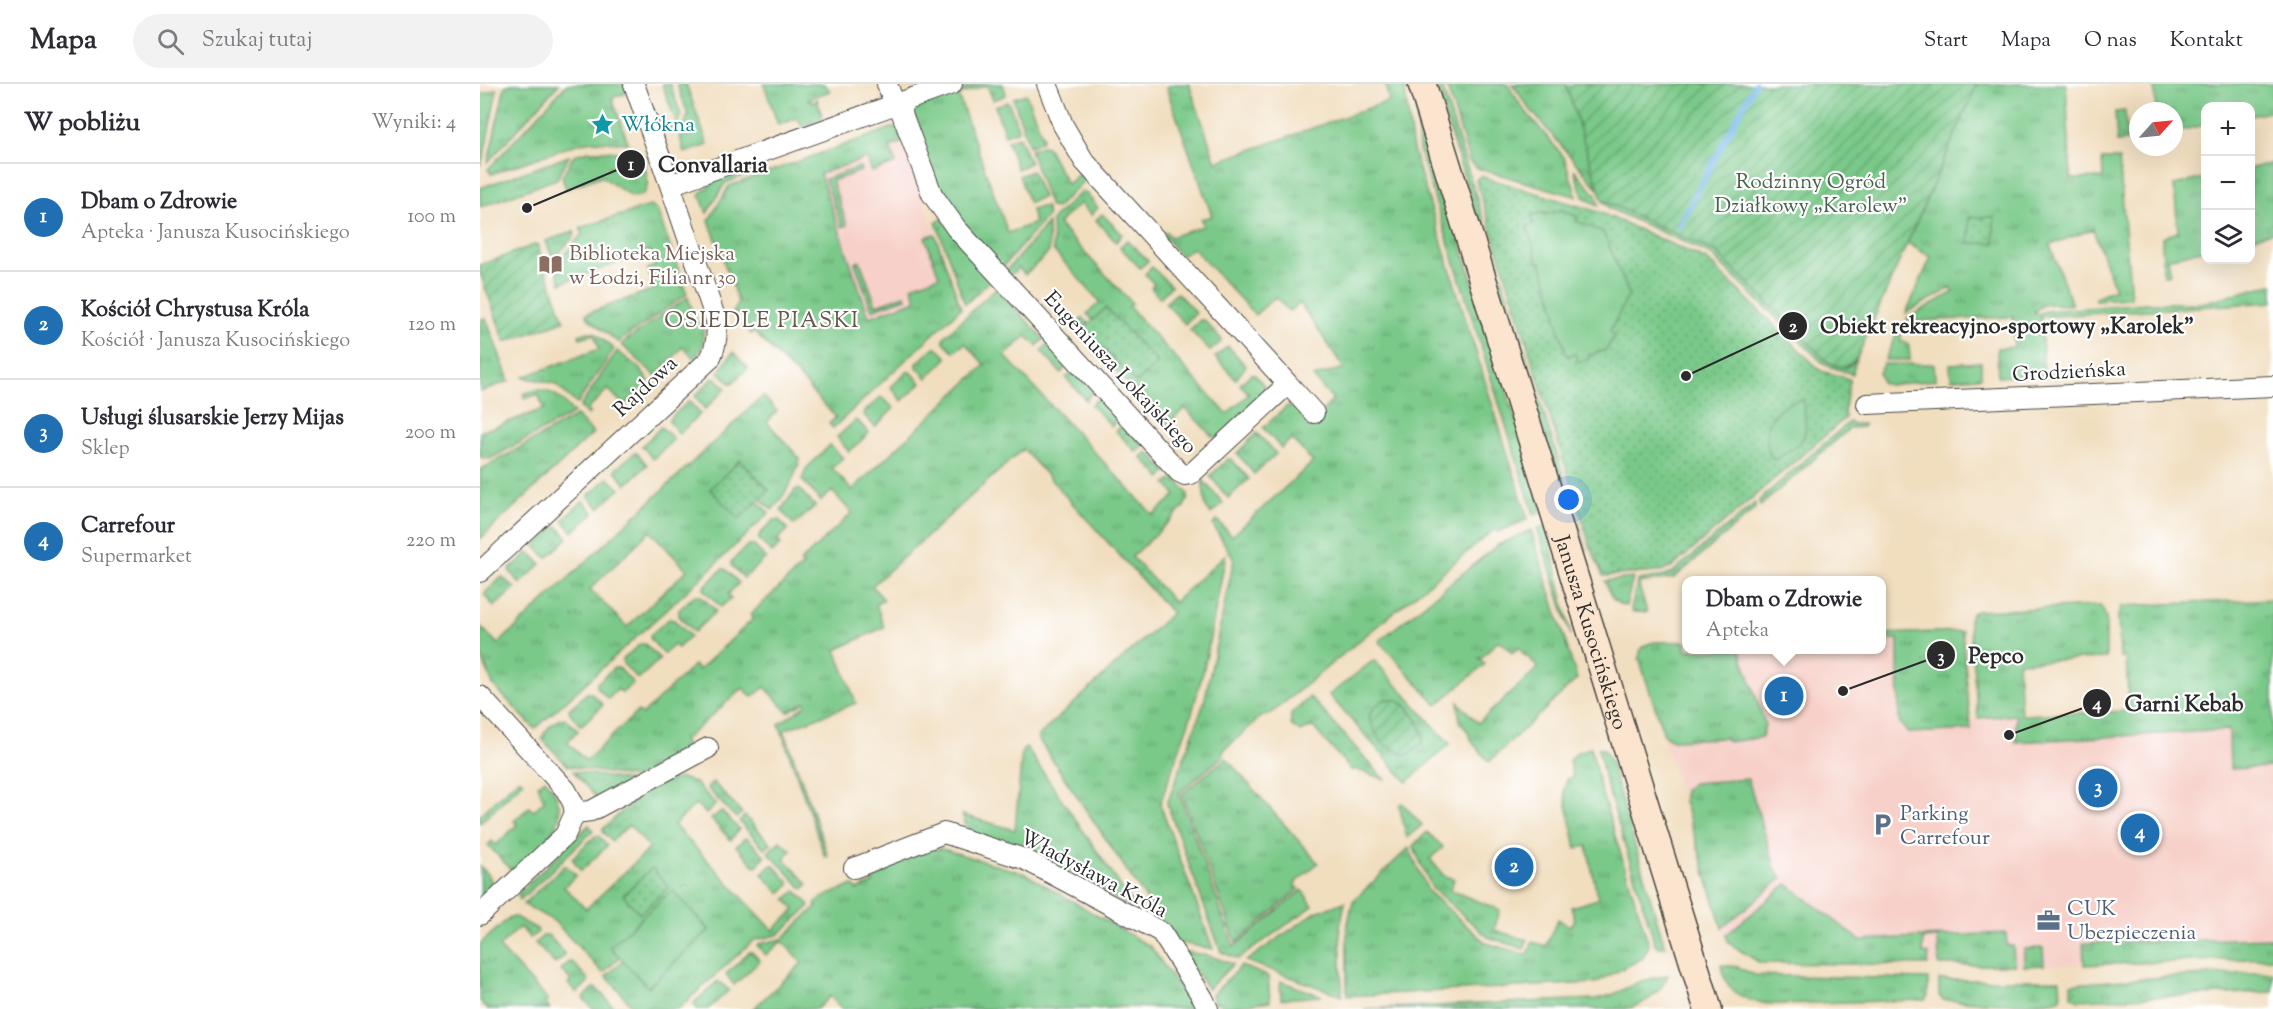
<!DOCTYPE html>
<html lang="pl">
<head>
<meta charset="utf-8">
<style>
	body { margin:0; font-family:"Sorts Mill Goudy",serif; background:#f2f2f3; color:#2b2b33 }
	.controls { position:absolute; right:18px; top:18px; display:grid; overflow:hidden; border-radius:12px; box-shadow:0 6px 24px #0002 }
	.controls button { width:54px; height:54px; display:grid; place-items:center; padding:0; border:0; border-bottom:2px solid #e1e1e2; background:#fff; color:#2b2b33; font:30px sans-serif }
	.compass { position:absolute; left:1649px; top:18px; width:54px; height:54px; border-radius:50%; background:#fff; box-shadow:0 6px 24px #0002; rotate:63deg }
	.you { position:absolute; left:1089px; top:416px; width:21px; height:21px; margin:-15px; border:4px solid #fff; border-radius:50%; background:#1a73e8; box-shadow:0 0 0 9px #1a73e833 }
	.badge { display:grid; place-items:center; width:39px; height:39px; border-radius:50%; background:#1f6fb2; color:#fff; font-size:20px; font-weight:700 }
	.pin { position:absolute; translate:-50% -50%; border:3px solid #fff; box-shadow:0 2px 6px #0006 }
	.popup { position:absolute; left:1202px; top:492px; width:204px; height:78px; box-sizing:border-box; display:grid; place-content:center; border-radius:12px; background:#fff; filter:drop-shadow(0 2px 4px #0005); font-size:20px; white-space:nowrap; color:#7c7c81 }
	.popup b { font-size:22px; color:#2b2b33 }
	.popup::after { content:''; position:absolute; left:50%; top:100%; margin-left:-12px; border:12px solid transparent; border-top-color:#fff }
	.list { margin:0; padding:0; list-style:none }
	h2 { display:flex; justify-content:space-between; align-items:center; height:78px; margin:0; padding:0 24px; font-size:26px }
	h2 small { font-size:20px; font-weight:400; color:#7c7c81 }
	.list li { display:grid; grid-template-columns:39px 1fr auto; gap:18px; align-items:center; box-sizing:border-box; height:108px; padding:0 24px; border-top:2px solid #e1e1e2 }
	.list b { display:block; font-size:22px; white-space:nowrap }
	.list p { margin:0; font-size:20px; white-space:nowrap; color:#7c7c81 }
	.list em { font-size:20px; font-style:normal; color:#7c7c81 }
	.icon { flex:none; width:33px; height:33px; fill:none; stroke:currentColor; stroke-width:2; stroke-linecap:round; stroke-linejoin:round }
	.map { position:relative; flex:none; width:1793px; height:925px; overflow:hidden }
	header { display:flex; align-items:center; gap:36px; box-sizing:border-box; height:84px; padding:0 30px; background:#fff; border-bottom:2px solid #e1e1e2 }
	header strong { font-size:28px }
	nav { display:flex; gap:33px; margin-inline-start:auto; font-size:21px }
	.search { width:420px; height:54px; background:#f2f2f3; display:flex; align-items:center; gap:15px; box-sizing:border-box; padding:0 21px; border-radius:33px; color:#7c7c81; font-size:22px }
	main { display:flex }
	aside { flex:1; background:#fff }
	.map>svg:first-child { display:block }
	.built { fill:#f7d1c9 }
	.grass { fill:url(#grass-tufts); stroke:#527a5a; stroke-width:1.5; fill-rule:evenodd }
	.park { fill:url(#park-dots); stroke:#527a5a; stroke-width:1.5 }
	.garden { fill:url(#garden-furrows); stroke:#527a5a; stroke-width:1.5 }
	.pitch { fill:#7ac989; stroke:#527a5a; stroke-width:1.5 }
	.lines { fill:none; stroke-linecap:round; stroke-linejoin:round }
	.stream { stroke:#72b6e8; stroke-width:6 }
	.street-casing { stroke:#494641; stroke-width:22 }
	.secondary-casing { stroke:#494641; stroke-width:30 }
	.street { stroke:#fff; stroke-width:20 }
	.secondary { stroke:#fce5cf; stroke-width:27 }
	.labels { text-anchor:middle; stroke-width:4.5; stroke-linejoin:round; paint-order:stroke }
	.culture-label { font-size:21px; fill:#0d838f; stroke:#fff; text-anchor:start }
	.park-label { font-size:21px; fill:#47624c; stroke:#fff }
	.education-label { font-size:21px; fill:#785e54; stroke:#fff; text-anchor:start }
	.street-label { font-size:21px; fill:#2b2b2b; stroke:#fff }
	.service-label { font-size:21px; fill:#4e5e75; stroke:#fff; text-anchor:start }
	.neighbourhood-label { font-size:22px; letter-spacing:1.5px; fill:#655749; stroke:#fff }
	.leader { fill:none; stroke:#2b2b2b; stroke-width:2 }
	.callout-dot { fill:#2b2b2b; stroke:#fff; stroke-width:2 }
	.mark-label { font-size:18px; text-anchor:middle; font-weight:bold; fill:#fff }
	.callout-label { font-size:22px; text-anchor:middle; font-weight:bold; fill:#2b2b2b; stroke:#fff; stroke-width:4.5; stroke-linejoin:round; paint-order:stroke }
</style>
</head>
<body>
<header>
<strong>Mapa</strong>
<div class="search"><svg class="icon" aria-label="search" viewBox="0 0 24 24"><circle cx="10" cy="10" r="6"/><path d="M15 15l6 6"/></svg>Szukaj tutaj</div>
<nav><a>Start</a><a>Mapa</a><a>O nas</a><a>Kontakt</a></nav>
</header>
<main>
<aside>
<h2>W pobliżu<small>Wyniki: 4</small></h2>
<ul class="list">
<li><span class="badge">1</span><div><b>Dbam o Zdrowie</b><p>Apteka · Janusza Kusocińskiego</p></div><em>100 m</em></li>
<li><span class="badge">2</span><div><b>Kościół Chrystusa Króla</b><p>Kościół · Janusza Kusocińskiego</p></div><em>120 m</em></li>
<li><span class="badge">3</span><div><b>Usługi ślusarskie Jerzy Mijas</b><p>Sklep</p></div><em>200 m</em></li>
<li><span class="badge">4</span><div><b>Carrefour</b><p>Supermarket</p></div><em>220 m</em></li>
</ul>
</aside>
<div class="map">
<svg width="1793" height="925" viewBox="0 0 1793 925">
	<defs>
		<pattern id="grass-tufts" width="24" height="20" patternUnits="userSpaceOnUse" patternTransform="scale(1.5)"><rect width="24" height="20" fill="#7ac989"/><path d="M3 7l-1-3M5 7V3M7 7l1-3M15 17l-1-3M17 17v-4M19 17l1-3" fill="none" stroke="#64a370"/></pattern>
		<pattern id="park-dots" width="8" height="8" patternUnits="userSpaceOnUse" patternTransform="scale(1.5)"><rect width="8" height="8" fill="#7ac989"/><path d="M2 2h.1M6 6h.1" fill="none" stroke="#64a370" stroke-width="1.8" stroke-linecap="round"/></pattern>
		<pattern id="garden-furrows" width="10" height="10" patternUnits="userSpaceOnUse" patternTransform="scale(1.5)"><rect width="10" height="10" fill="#7ac989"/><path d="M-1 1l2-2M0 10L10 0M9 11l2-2" fill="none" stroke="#64a370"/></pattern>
	</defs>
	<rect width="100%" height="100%" fill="#fff"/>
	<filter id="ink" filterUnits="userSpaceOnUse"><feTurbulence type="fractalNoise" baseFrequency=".0167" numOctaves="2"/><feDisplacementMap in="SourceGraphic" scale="12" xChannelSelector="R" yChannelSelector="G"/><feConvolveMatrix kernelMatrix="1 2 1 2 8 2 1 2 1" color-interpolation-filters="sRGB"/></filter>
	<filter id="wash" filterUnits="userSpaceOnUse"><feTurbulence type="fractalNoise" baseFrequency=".008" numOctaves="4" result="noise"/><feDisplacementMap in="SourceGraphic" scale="24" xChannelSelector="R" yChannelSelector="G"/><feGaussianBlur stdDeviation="1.35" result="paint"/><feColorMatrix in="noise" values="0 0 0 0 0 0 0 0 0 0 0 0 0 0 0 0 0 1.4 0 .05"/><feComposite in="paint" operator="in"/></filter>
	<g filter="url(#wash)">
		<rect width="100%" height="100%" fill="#f1debf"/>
		<path class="built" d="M419 46 477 212 357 324 248 113Z
			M1418 555 1419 634 1425 646H1490V636L1536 631 1537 658 1749 646 1750 685 1793 683V872L1544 882 1290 879H1280L1249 859 1241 841 1159 574 1247 566H1402V556Z"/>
		<path class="grass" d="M31 0H79L8 78 25 2Z
			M87 0H144L147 9 132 14 148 59 113 57 100 59 11 90 8 85 11 82Z
			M182 0H190L201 31 196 43 181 49 180 47 197 41Z
			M197 0H206L228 61 204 69 200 52 208 31Z
			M284 0H344L350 7 328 15 334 18 337 15 343 35 322 43 318 34 298 41Z
			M499 0H523L526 10 524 12 513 16 507 1 478 11 528 149 555 139 551 126 565 122 568 131 522 184 465 121 427 25Z
			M694 0H709L736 78 909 17 906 4 907 0H924L933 66 1048 435 1017 448 1015 445 789 631 782 632 744 666 742 673 699 709 754 863 822 806 833 822 758 875 741 868 687 720 724 619 754 475 733 441 737 436 752 452 833 378 812 355 801 364 783 344 807 322 815 324 832 338 853 316 833 293 864 284 820 219 809 227 795 213 775 231 713 164 701 172 682 150 686 148 691 153 723 142 721 135 732 132 686 3Z
			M955 0H961L1107 467 1083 411Z
			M966 0H1027L1042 23 1084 73 1097 113 997 84 990 78Z
			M1032 0H1086L1119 106 1050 25Z
			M1497 0H1586L1591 95 1623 94 1622 75H1639L1651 214 1615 216V213L1635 205 1613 145 1570 161 1592 221 1565 220 1554 227 1559 232V229L1567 227 1667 219H1721L1793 200V218L1561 233 1564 290H1577V293L1546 291 1518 293 1517 264 1534 263 1532 233 1435 237 1434 243 1430 242 1427 234 1474 208 1471 204 1426 229 1451 173 1427 159Z
			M1674 0H1793V27L1771 32 1770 22H1726L1725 41 1694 48V27H1676Z
			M17 5 4 72 0 82V11Z
			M546 10 563 54 560 58 549 62 533 14Z
			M935 12 1063 423 1059 429 1054 431 939 65Z
			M527 18 529 19 538 44 537 47 525 51 515 22Z
			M1645 27 1647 57 1637 58 1635 28Z
			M414 43 419 46 423 58 410 63 416 79 392 88 387 74 340 90 389 233 436 216 432 202 459 192 445 153 455 150 481 224 353 344 349 340 356 333 329 305 330 304 274 248 270 250 263 229 252 232 258 218 229 136 249 102Z
			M539 53 550 79 537 85 527 57Z
			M562 62 567 63 587 100 600 89 605 96 576 124 570 123 550 66Z
			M109 67H128L164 71C163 86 178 112 152 113L121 92 86 105 82 93 94 71Z
			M89 72 77 95 0 123V104Z
			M1793 79V148L1771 154V84Z
			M380 83 381 87 352 97 367 141 362 143 345 95Z
			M1094 85 1116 111 1119 122 1103 113Z
			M253 87 269 90 245 99 227 129 220 111 221 109 241 92Z
			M552 87 563 113 549 119 539 92Z
			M1725 94V165L1687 175 1690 190 1683 191 1682 153 1698 148 1694 101Z
			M601 108H605L618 124 611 131 600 119 578 140 652 219 649 223 747 330 769 310 760 300 771 290H774L787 305 788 307 741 354 732 352 705 324 687 341 594 243 603 234 609 240 605 244 626 224 613 236 607 230 620 218 573 166 572 135Z
			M1122 116 1236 168 1348 278 1366 284 1376 276 1372 290 1345 281 1230 170 1130 125Z
			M170 122 177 126 207 210 138 258 108 234 106 230 174 205 168 185 175 182 170 167 81 199 74 178 80 176 102 150 100 144Z
			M622 130 642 150 636 158 616 136Z
			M462 134 514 193 485 220 456 138Z
			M568 139 569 168 545 191 539 184 529 192 525 188Z
			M94 147 95 151 78 170 72 172 66 157Z
			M647 156 668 177 660 184 640 163Z
			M380 177 396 221 425 211 426 214 392 226 375 179Z
			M672 183 691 202 680 214 671 204 674 200 665 190Z
			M516 204 564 255 557 262 546 252 525 272 673 431 696 411 686 400 695 394 708 410V415L703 424 652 473 694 518 746 470 725 580 712 629 680 720 733 865 695 858 557 653 692 529 543 365 392 502 404 516 396 520 404 543 356 566 376 619 304 646 348 772 345 773 299 640 326 621 325 618 308 628 285 603 272 613 263 604 203 657 209 665 156 694 88 682 62 655C64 646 77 634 85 634L98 647 87 658 106 677 158 627 162 631 214 581 219 586 273 535 270 531 323 481 320 478 372 429 352 407 341 417 322 396 326 385 350 361 363 374 352 384 372 406 505 281 485 259 474 268 464 258V253Z
			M697 209 716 229 705 240 685 219Z
			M208 213 217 240 224 234 223 261 215 275 203 263 176 292 141 260Z
			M6 234 29 297 0 308V236Z
			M720 236H724L741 255V258L730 267 710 246Z
			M1421 240 1423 244 1420 257 1427 259 1429 263 1430 276H1405Z
			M108 248 115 249 134 265 97 320 75 300 43 293 119 265 114 250 100 254 99 251Z
			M567 261H570L588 280 581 289 561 267Z
			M748 262 766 282 756 295 735 273Z
			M454 263H457L467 274 447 294 437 283V279Z
			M137 267 158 283 169 297 144 321 128 305 107 326 110 329 107 331 100 323Z
			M253 268 268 284 251 300 239 288Z
			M1501 278V293L1471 295 1470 280Z
			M1403 280H1454L1455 296 1409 301 1402 299 1399 289Z
			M594 287 613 307 606 316 586 294Z
			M427 288H431L441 299 422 317 411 303Z
			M233 294H236L246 304 225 325 215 312Z
			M55 306C74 305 82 316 94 329L10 375 0 373V348L64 325 58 310 45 315 43 310Z
			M283 312 297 327 287 338 320 375C316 392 304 413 292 426L280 415 289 406 260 376 231 405 259 434 277 417 289 429 219 496 55 645 13 601 0 569V542L18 560ZM170 447 207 486 147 543 110 505Z
			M401 313 414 324 395 343 384 331V328Z
			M617 315H620L638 334 632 342 611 321Z
			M209 317 220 330 199 350 188 336Z
			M96 332 113 349 0 455V386Z
			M375 337H378L389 349 369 368 357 353Z
			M1369 338 1374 340H1383V343L1370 344 1280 422 1279 416Z
			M642 341H644L663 361 656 368 636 347Z
			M181 343 194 355 173 375 162 362Z
			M777 349 796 370 774 390 757 369Z
			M668 368 687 388 681 394 661 373Z
			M154 369H157L167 381 146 401 135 386Z
			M748 375 752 376 769 395 748 414 730 392Z
			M128 394 140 405 119 424 108 412Z
			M722 395 743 419 731 430 726 424Z
			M319 405 335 422 314 441 301 426 315 406Z
			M103 417 114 429 93 448 83 436Z
			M1275 419V425L1194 494 1158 499 1167 528H1152L1151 525 1157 499 1159 496 1185 492 1193 488Z
			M294 436H299L308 446 297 456 301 460 292 469 279 456V451Z
			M77 442 88 454 67 474 55 462Z
			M1061 443 1067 444 1091 551 1057 444Z
			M1051 446 1097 595 1009 678 993 659 986 645 980 639 978 618 998 639 1058 584 1045 570 1044 571 1039 563 1032 569 1019 556 1001 574H999L1005 580 957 621 899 557 1018 461Z
			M268 461H273L286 474 264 494 251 481V478Z
			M49 468 61 480 40 500 29 486Z
			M242 485H245L259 499 248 510 251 514 241 523 224 506V503Z
			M22 493 35 504 14 523 4 510Z
			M1153 494 1146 522C1132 520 1129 508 1125 497Z
			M215 511 221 512 236 527 214 548 199 532V526Z
			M1793 515V683L1750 685 1749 646 1536 658V631L1498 634 1489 535 1492 529 1497 527 1621 522 1626 533V574L1538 578 1541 631 1649 627 1646 574 1640 573 1638 532 1642 522Z
			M189 535 194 536 210 552 198 564 194 561 184 570 171 556 170 551Z
			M1482 547 1491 646 1429 649 1420 640 1419 634 1418 555 1402 556V550Z
			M1174 558H1206V566H1260L1285 640 1282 653 1249 658 1244 654 1192 656 1184 651 1159 574 1161 564 1168 560Z
			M160 560H165L180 575 158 595 143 580V575Z
			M894 576 970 660 927 698 849 611Z
			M134 584H139L153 599 142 609 138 605 128 615 117 603V599Z
			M107 609H111L123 621 101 642 90 629 89 625Z
			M830 613 904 695 874 685 872 687 832 642 821 648 811 641V630Z
			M546 663 657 826 545 764 489 749 482 731 535 746 542 667Z
			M1111 664 1119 700 1169 861 1163 874 1115 899 867 912V844L873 817 929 764 948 807 1006 859 1048 871 1052 858 1066 862 1078 835 1089 842 1095 836 1091 823 1118 815 1107 762 1096 764 1084 707 1087 695 1093 693 1089 677 1098 668Z
			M1118 664 1124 665 1130 676 1185 863H1179L1175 860 1125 696Z
			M746 674 838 779 815 799 819 805 756 859 702 710Z
			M93 687 150 697 113 716 115 712Z
			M39 694 43 698 0 739V731Z
			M201 694 215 699 236 720 226 730 216 720 194 741 293 846 315 826 306 815 316 807 329 820V823L298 851 274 856 198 925H155L126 892 143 877 168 903 229 846 192 806 131 863 140 873 123 889 74 837 43 820 84 782H86L96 791 84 803 106 825 170 764 149 741 132 757 123 748V745C145 725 170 697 201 694Z
			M65 695C101 736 63 760 33 788L8 761 12 757 16 761 37 741 34 737 49 723 53 727 64 717 58 701Z
			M1268 695 1296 787 1302 794 1242 844 1204 717V706L1213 699Z
			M233 698 262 729 256 734 227 704Z
			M922 719 942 741 927 754 919 721Z
			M240 728H242L259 745 251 756 231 735Z
			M265 732 291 760 285 765 259 737Z
			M109 741 113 747 40 816 38 810Z
			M947 748 963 763 950 775 964 792 974 795 970 806 1020 826 1014 846 1047 856 1044 865 1008 853 952 804 933 762Z
			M115 752H119L127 762 101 787 92 774Z
			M265 754H267L285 772 276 783 256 762Z
			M300 757 311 766 304 774 328 800 323 805 288 768Z
			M444 765H463L546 790 671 863 712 922 708 925 646 923 613 925H362L350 912 337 925H273L322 879 302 857 286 871 277 861 278 860 302 855 337 822 335 819C345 810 361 807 373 801L377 806 393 799V789L396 785Z
			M291 781 294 782 309 798V801L300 809 282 790Z
			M0 782 9 791 13 803 12 808 1 818Z
			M1307 800 1380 856 1526 849 1527 862H1533L1534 881H1459L1458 854 1443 855V869L1449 870 1448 881 1280 879 1255 863 1249 859 1246 851Z
			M865 818 860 843 862 912 766 877 836 828Z
			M30 833H35L57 845 58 848 50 854 40 843 19 863 68 916 65 919 70 925H7L0 917V860Z
			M68 851 84 869 83 873 75 880 55 859 63 852Z
			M1793 854V874L1604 881 1603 859Z
			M1563 864 1564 881 1544 882V865Z
			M701 867 730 872 753 880 728 905Z
			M269 868H272L280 877 254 901 246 890Z
			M89 878H92L108 895V898L97 909 88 900 91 896 81 886Z
			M1241 881 1258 883 1274 891 1448 895V912L1445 916 1294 920C1268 919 1245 910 1241 881Z
			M761 882 788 892 790 917 744 924 739 918 734 919 732 911Z
			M1793 888V908L1598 916 1592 912 1591 900 1685 893Z
			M1188 891C1180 910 1166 920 1146 925H883L1116 915 1132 911 1161 897Z
			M1459 896H1580L1581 914C1564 923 1486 917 1463 916L1459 912Z
			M238 897 249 906 228 925H217L214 919Z
			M800 897 842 912 801 915Z
			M114 904H116L133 922 132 925H113L103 914Z"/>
		<path class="park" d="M1000 92 1119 128 1227 176 1341 287 1370 295 1364 328 1365 334 1191 484 1176 488 1123 492 1110 461 996 96Z
			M1489 133H1514V159H1489Z
			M626 224 678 279 656 299 604 244Z
			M260 376 289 406 259 435 230 405Z
			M172 784 189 803 160 830 143 811Z"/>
		<path class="garden" d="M1086 0H1497L1376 276C1365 285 1360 284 1348 278L1236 168 1122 116Z
			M57 160 84 237 25 258 0 189V181Z
			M905 615C909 615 915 615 919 617 929 623 946 645 943 657 941 663 934 666 930 670H921C915 665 910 664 904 660 901 658 898 653 896 649 885 631 888 627 905 615Z"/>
		<path class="pitch" d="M1081 126 1098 133 1096 137 1123 148 1149 210 1130 247 1135 251 1126 266 1109 271V275L1098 278 1095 270 1087 272 1075 232 1077 231 1061 178 1058 179 1047 142 1054 140 1051 132 1063 128 1064 131Z
			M1323 316C1328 356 1329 355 1294 376 1275 352 1293 317 1323 316Z
			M192 806 229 846 168 903 130 863Z"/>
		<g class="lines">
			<path class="stream" d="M1199 142 1275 0"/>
		</g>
	</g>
	<g filter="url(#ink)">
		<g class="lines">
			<defs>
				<path id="street" d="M154 0 190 101
					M407 0 415 21
					M418 19 452 110 476 144 699 388 705 391 711 390 808 300 604 77 583 41 567 0
					M808 300 834 329
					M1387 320 1793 302
					M0 488 230 275C236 263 238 250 236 236L190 101 472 0
					M0 612 86 706 93 719 95 729 85 751 0 831
					M95 729 111 727 228 664
					M374 784 464 749 544 775 681 848 723 914 728 925"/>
				<g id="secondary">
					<path id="s1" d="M942 0 1228 925"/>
				</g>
			</defs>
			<use href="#street" class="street-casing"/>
			<use href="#secondary" class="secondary-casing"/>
			<use href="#street" class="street"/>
			<use href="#secondary" class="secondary"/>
		</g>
	</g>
	<defs>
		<symbol id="sight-bare" viewBox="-9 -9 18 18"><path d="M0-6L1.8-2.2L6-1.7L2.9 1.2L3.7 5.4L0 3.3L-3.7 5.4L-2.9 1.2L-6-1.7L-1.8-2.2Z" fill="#0f9aa8" stroke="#fff" stroke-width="2.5" paint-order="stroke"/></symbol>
		<symbol id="library-bare" viewBox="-9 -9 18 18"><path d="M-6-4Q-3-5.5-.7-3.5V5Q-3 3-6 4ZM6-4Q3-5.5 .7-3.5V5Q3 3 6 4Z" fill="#8d6e63" stroke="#fff" stroke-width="2.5" paint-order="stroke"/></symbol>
		<symbol id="parking-bare" viewBox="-9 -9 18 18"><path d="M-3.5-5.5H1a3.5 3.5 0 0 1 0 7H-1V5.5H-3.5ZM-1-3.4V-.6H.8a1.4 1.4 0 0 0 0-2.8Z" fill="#5c6f8a" stroke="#fff" stroke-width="2.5" paint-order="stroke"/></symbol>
		<symbol id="office-bare" viewBox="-9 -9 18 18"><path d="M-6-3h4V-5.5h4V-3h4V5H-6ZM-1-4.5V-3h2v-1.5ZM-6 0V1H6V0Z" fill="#5c6f8a" stroke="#fff" stroke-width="2.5" paint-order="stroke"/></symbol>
	</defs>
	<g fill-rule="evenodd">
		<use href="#sight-bare" x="106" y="24" width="33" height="33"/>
		<use href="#library-bare" x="54" y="164" width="33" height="33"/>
		<use href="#parking-bare" x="1386" y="724" width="33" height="33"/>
		<use href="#office-bare" x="1552" y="820" width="33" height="33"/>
	</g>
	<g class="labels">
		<g class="culture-label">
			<text x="141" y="47">Włókna</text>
		</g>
		<g class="park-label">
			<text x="1331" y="104">Rodzinny Ogród<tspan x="1331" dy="24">Działkowy „Karolew”</tspan></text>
		</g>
		<g class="education-label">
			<text x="89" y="176">Biblioteka Miejska<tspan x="89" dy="24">w Łodzi, Filia nr 30</tspan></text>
		</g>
		<g class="street-label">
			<text transform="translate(1589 287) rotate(-3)" y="7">Grodzieńska</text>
			<text transform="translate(641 288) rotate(47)" y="7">Eugeniusza Lokajskiego</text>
			<text transform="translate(165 302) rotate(-43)" y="7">Rajdowa</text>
			<text dy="7" stroke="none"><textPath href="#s1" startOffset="574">Janusza Kusocińskiego</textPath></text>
			<text transform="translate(614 789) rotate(28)" y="7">Władysława Króla</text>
		</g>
		<g class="service-label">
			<text x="1420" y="736">Parking<tspan x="1420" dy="24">Carrefour</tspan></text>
			<text x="1587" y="831">CUK<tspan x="1587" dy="24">Ubezpieczenia</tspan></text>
		</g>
		<g class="neighbourhood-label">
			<text x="282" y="243">OSIEDLE PIASKI</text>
		</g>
	</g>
	<path class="leader" d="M47 124L151 80M1206 292L1313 242M1363 607L1461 571M1529 651L1617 619"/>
	<g class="callout-dot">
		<circle cx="47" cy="124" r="6"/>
		<circle cx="1206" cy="292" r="6"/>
		<circle cx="1363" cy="607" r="6"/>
		<circle cx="1529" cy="651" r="6"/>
		<circle cx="151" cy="80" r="15"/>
		<circle cx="1313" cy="242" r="15"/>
		<circle cx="1461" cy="571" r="15"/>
		<circle cx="1617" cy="619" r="15"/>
	</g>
	<g class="mark-label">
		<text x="151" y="86">1</text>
		<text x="1313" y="248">2</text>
		<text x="1461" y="578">3</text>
		<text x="1617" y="625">4</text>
	</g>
	<g class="callout-label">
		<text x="233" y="88">Convallaria</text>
		<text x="1527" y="249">Obiekt rekreacyjno-sportowy „Karolek”</text>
		<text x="1516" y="579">Pepco</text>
		<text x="1704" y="627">Garni Kebab</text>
	</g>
</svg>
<div class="controls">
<button>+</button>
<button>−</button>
<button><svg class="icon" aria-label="layers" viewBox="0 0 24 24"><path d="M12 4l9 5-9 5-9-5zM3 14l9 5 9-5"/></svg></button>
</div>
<svg class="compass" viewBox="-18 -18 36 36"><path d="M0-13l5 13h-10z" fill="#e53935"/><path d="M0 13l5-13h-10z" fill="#7c7c81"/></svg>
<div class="you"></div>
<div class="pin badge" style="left:1304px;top:612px">1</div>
<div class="popup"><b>Dbam o Zdrowie</b>Apteka</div>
<div class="pin badge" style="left:1034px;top:783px">2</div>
<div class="pin badge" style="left:1618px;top:704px">3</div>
<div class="pin badge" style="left:1660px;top:749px">4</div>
</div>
</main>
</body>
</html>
